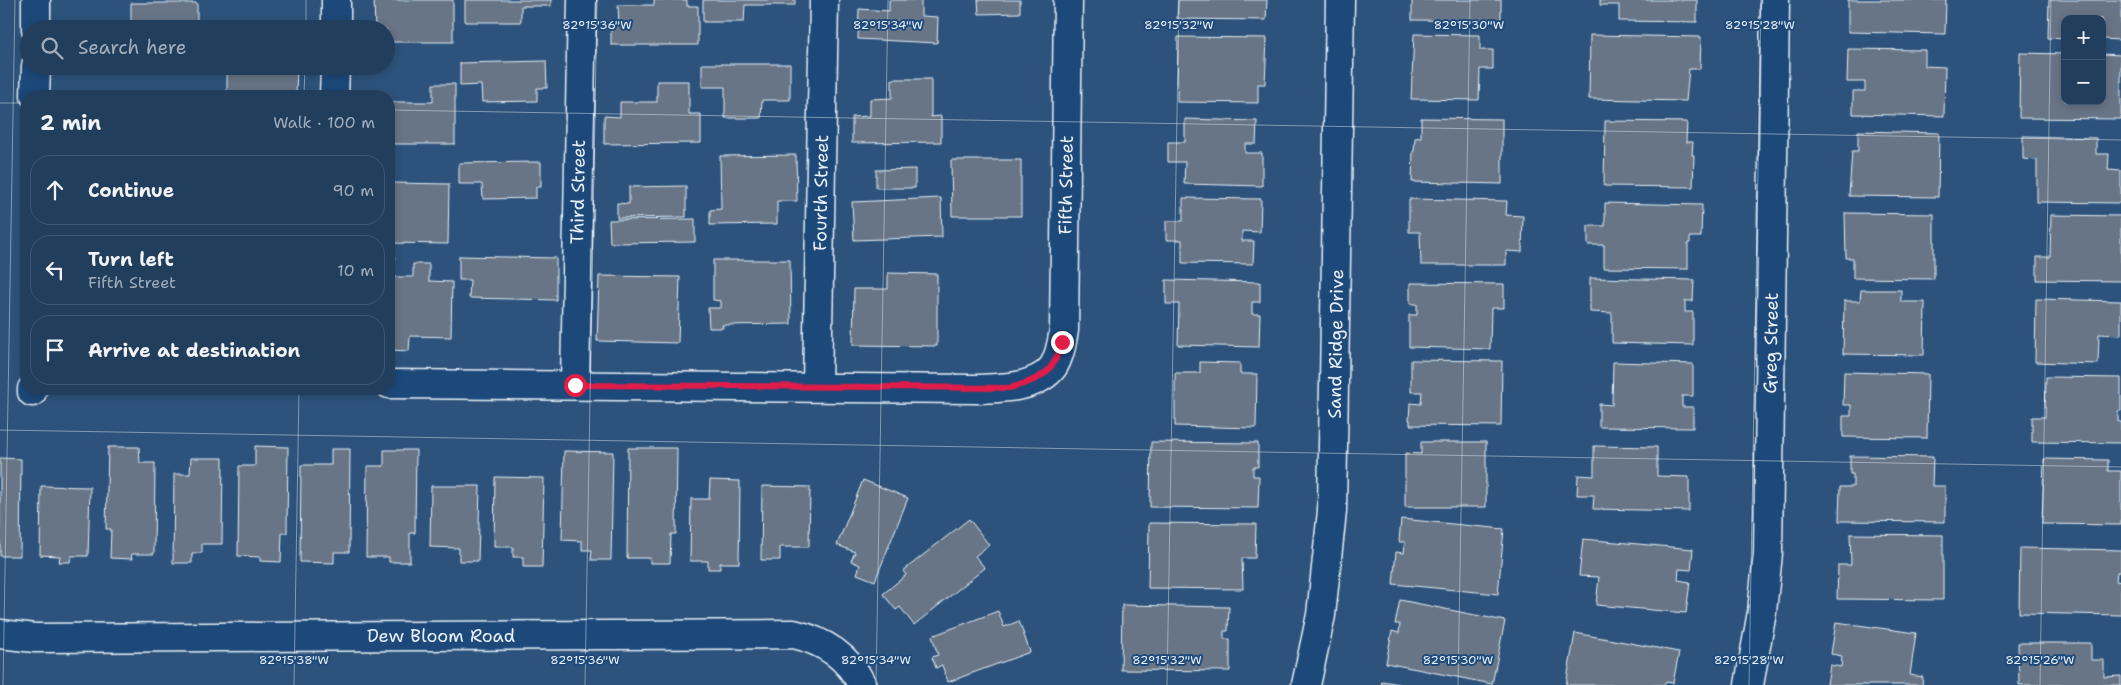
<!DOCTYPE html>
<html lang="en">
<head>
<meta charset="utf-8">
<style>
	body { margin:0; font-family:"Shantell Sans",sans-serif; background:#2e4966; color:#f1f3f6 }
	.controls { position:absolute; right:15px; top:15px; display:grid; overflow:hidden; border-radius:10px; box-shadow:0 2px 8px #0003 }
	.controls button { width:45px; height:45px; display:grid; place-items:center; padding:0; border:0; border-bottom:1px solid #3f5772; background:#223e5d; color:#f1f3f6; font:25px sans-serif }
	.stop { position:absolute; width:15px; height:15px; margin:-11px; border:4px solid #e11d48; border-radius:50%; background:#fff }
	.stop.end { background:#e11d48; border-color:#fff; box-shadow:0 1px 5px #0008 }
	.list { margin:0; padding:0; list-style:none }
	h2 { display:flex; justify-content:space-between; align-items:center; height:65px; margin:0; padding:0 20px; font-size:21px }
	h2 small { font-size:16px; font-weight:400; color:#a2aebc }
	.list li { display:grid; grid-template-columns:32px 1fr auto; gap:15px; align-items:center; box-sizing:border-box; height:70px; margin:0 10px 10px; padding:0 10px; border:1px solid #3f5772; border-radius:20px }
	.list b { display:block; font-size:19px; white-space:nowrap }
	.list p { margin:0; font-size:16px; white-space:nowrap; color:#a2aebc }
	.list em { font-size:16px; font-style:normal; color:#a2aebc }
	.icon { flex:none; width:28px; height:28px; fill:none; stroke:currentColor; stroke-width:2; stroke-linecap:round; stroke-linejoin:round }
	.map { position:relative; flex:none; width:2121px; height:685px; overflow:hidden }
	.search { position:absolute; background:#223e5d; box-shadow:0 2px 8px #0003; left:20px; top:20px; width:375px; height:55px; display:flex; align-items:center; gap:12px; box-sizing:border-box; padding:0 18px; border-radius:28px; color:#a2aebc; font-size:19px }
	.panel { position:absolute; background:#223e5d; box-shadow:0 2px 8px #0003; left:20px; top:90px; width:375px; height:305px; border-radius:20px }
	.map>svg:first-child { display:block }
	.building { fill:#677586; stroke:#e8f1f8 }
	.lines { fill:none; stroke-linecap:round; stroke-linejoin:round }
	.street-casing { stroke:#e8f1f8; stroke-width:31 }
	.street { stroke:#1f4a7a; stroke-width:28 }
	.route { stroke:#e11d48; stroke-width:6 }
	.ticks { fill:none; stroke:#e8f1f8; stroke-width:1; stroke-opacity:0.45 }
	.labels { text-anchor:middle; stroke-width:4; stroke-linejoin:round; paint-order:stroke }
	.street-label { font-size:18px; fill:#e8f1f8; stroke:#1f4a7a }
	.ticks-label { font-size:12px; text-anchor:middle; fill:#e8f1f8; stroke:#1f4a7a; stroke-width:4; stroke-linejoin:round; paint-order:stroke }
</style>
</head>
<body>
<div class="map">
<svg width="2121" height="685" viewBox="0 0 2121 685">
	<rect width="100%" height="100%" fill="#2d537c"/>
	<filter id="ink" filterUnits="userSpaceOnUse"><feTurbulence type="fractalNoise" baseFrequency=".02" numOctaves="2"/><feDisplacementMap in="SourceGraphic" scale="10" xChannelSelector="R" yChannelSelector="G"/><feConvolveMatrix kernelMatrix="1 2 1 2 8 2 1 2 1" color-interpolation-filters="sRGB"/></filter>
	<g filter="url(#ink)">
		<path class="building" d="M374 0H453V42H386V29H375Z
			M465 0H551V6H521V22H465Z
			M654 0H687V6H698V45H611V25H619L618 5H654Z
			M703 0H795V5H745L744 22H703Z
			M889 0H921V16L938 17 937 43 858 39 859 9 889 11Z
			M978 0H1020V13L979 14Z
			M1178 0H1267L1266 20 1177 19Z
			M1412 0H1501V21L1412 20Z
			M1600 0H1697V22L1619 21V5H1600Z
			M1848 0H1946L1945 34 1848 32Z
			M2049 0H2121V40L2102 39V19H2065V39L2048 38Z
			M131 3H197V29H131Z
			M1414 34 1480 35V50H1493V69H1480L1479 100 1411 99Z
			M1590 35 1701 37 1700 69H1689L1686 101 1589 99Z
			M1178 37 1267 38 1265 84H1258V103L1177 102Z
			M1848 49 1925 50V66L1945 67 1944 116 1853 114V91H1865V82H1847Z
			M2020 53 2065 54V101H2102V54L2121 55V119L2019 118Z
			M546 61 547 88H537V101L482 102 481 85 460 86V63Z
			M702 64H790V100H762L761 118H725V87H702Z
			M227 66H297L296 96H227Z
			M892 79H931V117L941 116V142L852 143V117L870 116V99L892 98Z
			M657 81H689V114H701V143L604 144V116L620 117V102H657Z
			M433 84H455V144H391V149H389V102H433Z
			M1421 118 1502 119V184L1412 182 1413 151H1414L1415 138 1421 137Z
			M1185 119 1257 121 1256 144H1245V153H1262V186L1184 184 1185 162H1168V142H1185Z
			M1605 121 1687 122 1686 142H1693L1692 155H1694L1693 187 1604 186Z
			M1858 131 1939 133 1938 197 1849 196 1852 151H1858Z
			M2023 136 2096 138V154H2109L2108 170 2121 171V203L2037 202V160L2023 159Z
			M796 155 797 201H777V224L710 225V210L721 209 720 156Z
			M951 160H1021V216H952Z
			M541 162V187H536V198L483 199 482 184H459V163Z
			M915 169V188H876V170Z
			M393 183 449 184 448 244 389 243V204H393Z
			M686 186V217L617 218V203L629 204V187Z
			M941 198 942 237 854 240 852 202Z
			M1183 198 1261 199 1260 232 1242 231V241H1254L1253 264 1182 263V240H1166V221H1183Z
			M1409 199 1507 201 1506 215 1523 216 1522 252 1506 251V265H1421L1420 232H1409Z
			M1605 203 1702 205 1701 237H1690V243H1688V269L1604 268V245H1588V226H1605Z
			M1845 213 1934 214V279L1853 278V258H1846Z
			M2051 215 2121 216V281L2037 280V257H2050Z
			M695 219V242L610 243 609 220Z
			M459 256 556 258V300L469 298 470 280H459Z
			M389 257H395L394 277H413V264H429V281L452 282 451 337 410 336 409 351 389 350Z
			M713 260H790L791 324 722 325 723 328H709L708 308H721V301L713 300Z
			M888 273 937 274V346L853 345 854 289H888Z
			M599 276 680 277 678 343 597 341Z
			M1590 278 1694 280 1693 301H1685V312H1693V345L1612 343V313L1590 312Z
			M1166 280 1260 282V302H1252V314H1260L1259 347 1178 345 1179 304H1166Z
			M1410 283 1504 284V308H1491L1490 349 1409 347V315H1417V304H1410Z
			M1861 290H1901V302H1925L1924 355 1843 354 1844 301H1860Z
			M2036 299 2121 301V335L2099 334 2098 364 2035 362Z
			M1411 360 1502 361 1501 426 1410 425V420H1409L1410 403 1421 404 1422 392H1411Z
			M1200 362 1240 363V374H1257L1256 428 1175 426V373H1200Z
			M1613 362 1693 364V396H1682V407H1693V428L1599 427V404L1612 405Z
			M1844 372 1928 374 1927 438 1843 437V416H1851V405H1843Z
			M2046 377 2121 378V411H2118V422H2121V443L2032 442V417H2045Z
			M1151 442 1258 443V467H1253V476H1259L1258 508 1150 507Z
			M1421 442H1486V507H1405V453L1421 454Z
			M255 446 288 447 287 533H282L281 562 260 561V557L238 556 239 466H255Z
			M1594 446 1657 447V476L1689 477V511L1593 509 1594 495H1577L1578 475 1594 476Z
			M108 447H139L140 463H155L154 554H131L132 559 110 558 111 529H106Z
			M628 448H677L676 534H671L670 563H650V558H627Z
			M331 449H350L349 552H334V563L300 562 301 465H331Z
			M384 450H416L415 533H410V562H389V557H366L367 466H384Z
			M564 451 613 452 611 560H591L592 550H582V541L562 540Z
			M1850 456 1933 457 1932 486H1945V522L1839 521 1840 487H1853V474H1850Z
			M0 458 21 459 20 556H0Z
			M191 458H223L222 544H202V553H192V563H173L174 474H190Z
			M2044 459 2108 460V471H2121V525L2042 524Z
			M495 477 544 478 542 567H523V557H513V547H494Z
			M710 480 740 481 739 563H720V569H708V561H690L691 499H709Z
			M863 480 908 498 875 581 857 574 860 565 851 561 855 552 837 545Z
			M41 486 90 487 88 556H71L70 562H59L60 556 40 555Z
			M431 486H480L478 561H459V548L430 547Z
			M762 486 810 487 809 547H780V560H761Z
			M969 519 989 545 975 556 985 568 914 625 900 607 896 610 883 594 906 575 903 571Z
			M1401 519 1504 529 1498 594 1393 584 1396 552 1404 553 1405 542H1399Z
			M1149 523 1256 524 1255 558H1242L1243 589 1148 588Z
			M1850 534 1943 535V600L1837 599 1838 565H1851Z
			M1583 539 1693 549 1691 570 1679 569 1678 580 1690 582 1686 613 1596 605 1599 577 1579 576Z
			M2020 548 2121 550V572H2117L2116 581 2121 582V615L2019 613Z
			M1400 600 1505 621 1492 684 1386 663 1392 631 1399 633 1400 624H1395Z
			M1122 605 1229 607 1228 631H1224V639H1230V671L1121 670Z
			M998 611 1004 627 1019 621 1030 652 948 682 942 665 936 668 932 657 938 655 932 636Z
			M1836 622 1916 633 1910 675 1923 677 1922 685H1827L1830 665 1841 667 1842 656 1831 654Z
			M1575 633 1679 652 1673 683 1665 682 1664 685H1566Z
			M2018 643H2091V660H2104V677L2121 676V685H2019Z
			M1382 681 1405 685H1381Z"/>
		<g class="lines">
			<defs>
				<path id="street" d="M36 29V0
					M336 29V0
					M35 96 36 66
					M334 96 335 66
					M389 384 976 389C1000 388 1036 389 1053 367 1060 356 1062 342 1064 330L1068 0
					M575 385 582 0
					M817 387 824 0
					M32 392V389
					M0 634 35 638 794 634C823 641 849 657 862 685
					M1306 685 1321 615 1332 511 1340 0
					M1749 685 1762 612 1768 553 1775 0"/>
			</defs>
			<use href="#street" class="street-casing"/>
			<use href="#street" class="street"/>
		</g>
	</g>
	<g class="lines" filter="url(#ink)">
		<path class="route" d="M575 385 1010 388C1040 379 1053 375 1062 342"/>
	</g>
	<path class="ticks" d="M306 29V0M304 96 305 66M0 103H26M389 110 2121 140M0 430 2121 467M3 685 15 0M294 685 299 389M585 685 597 0M876 685 888 0M1167 685 1179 0M1458 685 1470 0M1749 685 1761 0M2040 685 2051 0"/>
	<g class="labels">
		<g class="street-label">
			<text transform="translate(1066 185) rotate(-89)" y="6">Fifth Street</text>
			<text transform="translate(578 192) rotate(-89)" y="6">Third Street</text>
			<text transform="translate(821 193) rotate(-89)" y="6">Fourth Street</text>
			<text transform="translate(1771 343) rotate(-89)" y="6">Greg Street</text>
			<text transform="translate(1336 344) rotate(-89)" y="6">Sand Ridge Drive</text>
			<text x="441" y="642">Dew Bloom Road</text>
		</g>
	</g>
	<g class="ticks-label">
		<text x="597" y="29">82°15'36"W</text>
		<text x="888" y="29">82°15'34"W</text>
		<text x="1179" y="29">82°15'32"W</text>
		<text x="1469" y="29">82°15'30"W</text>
		<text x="1760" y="29">82°15'28"W</text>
		<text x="294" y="664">82°15'38"W</text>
		<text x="585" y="664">82°15'36"W</text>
		<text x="876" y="664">82°15'34"W</text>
		<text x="1167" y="664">82°15'32"W</text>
		<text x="1458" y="664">82°15'30"W</text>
		<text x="1749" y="664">82°15'28"W</text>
		<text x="2040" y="664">82°15'26"W</text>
	</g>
</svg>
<div class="controls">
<button>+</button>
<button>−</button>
</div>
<div class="stop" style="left:575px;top:385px"></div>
<div class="stop end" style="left:1062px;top:342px"></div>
<div class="search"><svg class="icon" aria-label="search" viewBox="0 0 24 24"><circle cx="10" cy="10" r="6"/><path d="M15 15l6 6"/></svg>Search here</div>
<section class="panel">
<h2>2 min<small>Walk · 100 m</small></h2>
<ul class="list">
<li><svg class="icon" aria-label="ahead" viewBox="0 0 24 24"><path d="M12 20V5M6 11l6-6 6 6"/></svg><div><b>Continue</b></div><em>90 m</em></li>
<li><svg class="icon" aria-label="left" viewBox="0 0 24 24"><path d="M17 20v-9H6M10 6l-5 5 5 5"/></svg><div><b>Turn left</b><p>Fifth Street</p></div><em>10 m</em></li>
<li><svg class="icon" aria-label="arrive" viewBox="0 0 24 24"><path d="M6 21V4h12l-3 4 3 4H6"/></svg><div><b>Arrive at destination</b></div></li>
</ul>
</section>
</div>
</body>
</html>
